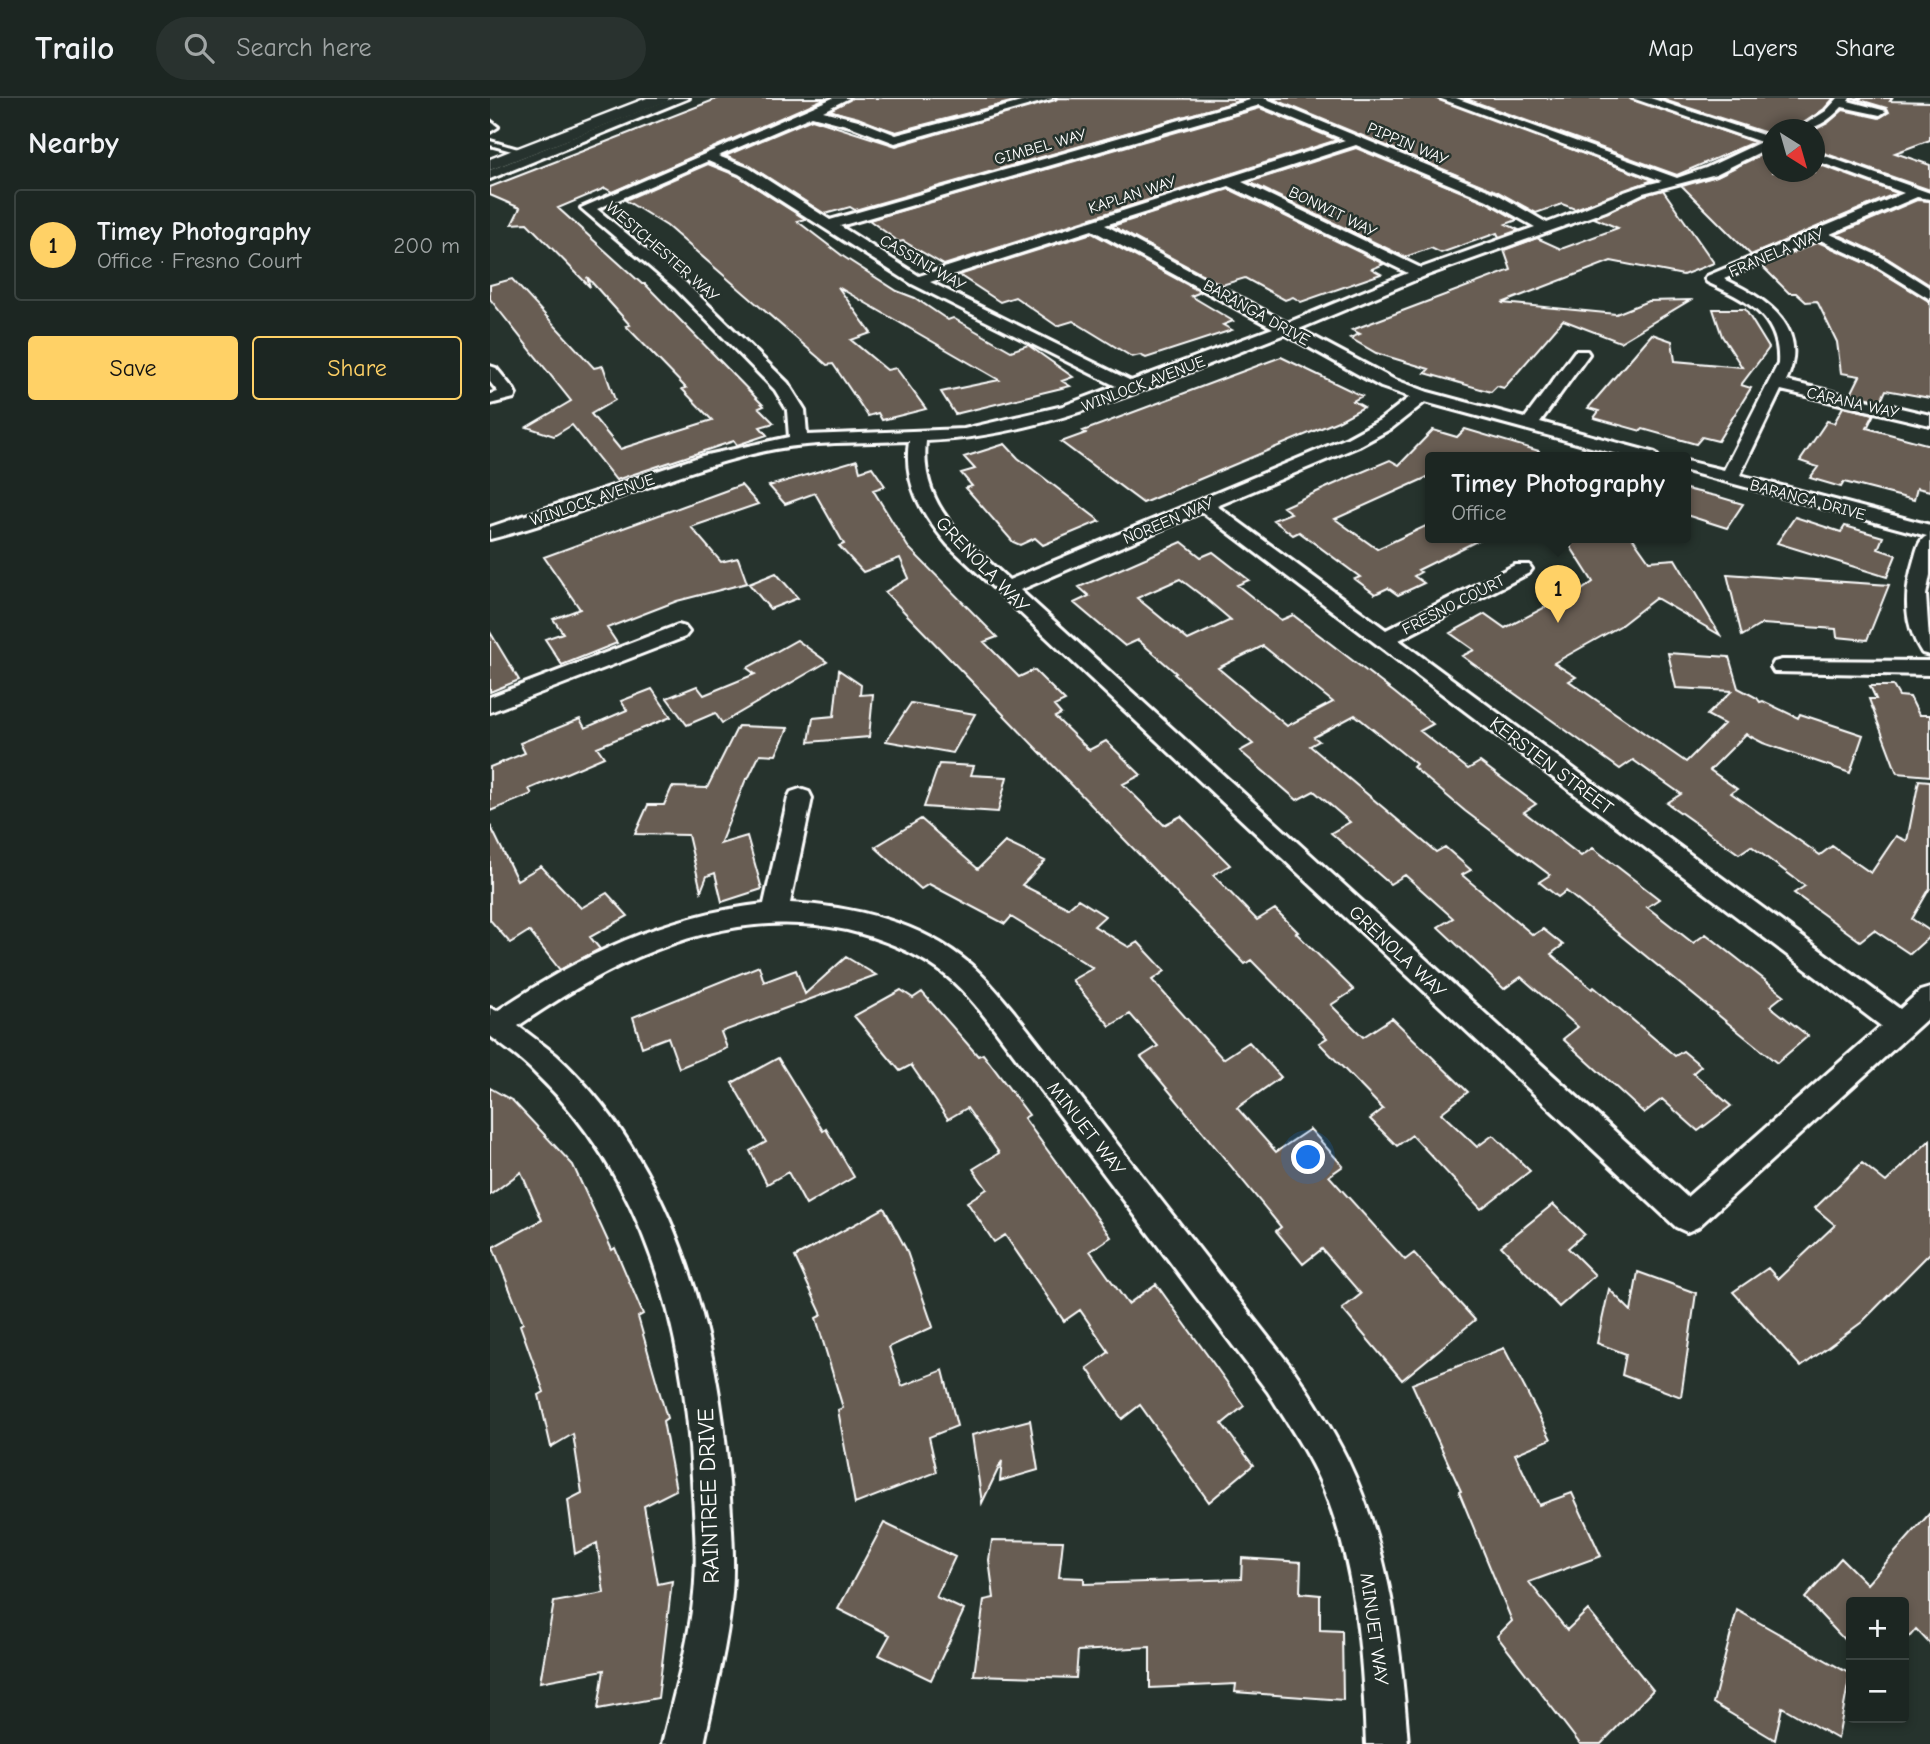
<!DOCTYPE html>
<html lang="en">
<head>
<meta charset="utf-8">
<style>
	body { margin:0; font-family:"Comic Neue",sans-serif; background:#29322f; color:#f1f3f6 }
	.controls { position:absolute; right:21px; bottom:21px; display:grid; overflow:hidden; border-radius:7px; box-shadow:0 4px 10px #0003 }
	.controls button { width:63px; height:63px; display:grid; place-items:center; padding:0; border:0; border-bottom:2px solid #3a4340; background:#1c2622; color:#f1f3f6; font:35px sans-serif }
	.compass { position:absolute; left:1272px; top:21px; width:63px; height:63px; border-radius:50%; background:#1c2622; box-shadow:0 4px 10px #0003; rotate:143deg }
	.you { position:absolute; left:819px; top:1060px; width:24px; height:24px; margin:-18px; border:5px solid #fff; border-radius:50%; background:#1a73e8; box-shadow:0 0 0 10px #1a73e833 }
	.badge { display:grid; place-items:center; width:46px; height:46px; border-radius:50%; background:#ffd166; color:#111; font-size:23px; font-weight:700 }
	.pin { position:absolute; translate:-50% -58px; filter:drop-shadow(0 2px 4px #0008) }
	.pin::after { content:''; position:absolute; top:37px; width:24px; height:21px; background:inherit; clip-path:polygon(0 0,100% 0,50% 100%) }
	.popup { position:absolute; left:935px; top:354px; width:266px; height:91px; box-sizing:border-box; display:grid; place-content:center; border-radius:7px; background:#1c2622; filter:drop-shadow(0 2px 5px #0005); font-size:23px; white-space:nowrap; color:#a0a5a5 }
	.popup b { font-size:26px; color:#f1f3f6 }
	.popup::after { content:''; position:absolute; left:50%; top:100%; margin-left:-14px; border:14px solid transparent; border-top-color:#1c2622 }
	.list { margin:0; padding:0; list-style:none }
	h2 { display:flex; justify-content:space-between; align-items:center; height:91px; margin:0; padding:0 28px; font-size:30px }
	h2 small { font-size:23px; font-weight:400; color:#a0a5a5 }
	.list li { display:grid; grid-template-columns:46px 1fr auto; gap:21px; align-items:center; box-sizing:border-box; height:112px; margin:0 14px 14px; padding:0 14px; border:2px solid #3a4340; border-radius:7px }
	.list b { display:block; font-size:26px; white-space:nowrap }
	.list p { margin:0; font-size:23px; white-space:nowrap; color:#a0a5a5 }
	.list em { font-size:23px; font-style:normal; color:#a0a5a5 }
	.actions { display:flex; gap:14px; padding:21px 28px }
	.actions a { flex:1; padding:16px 0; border:2px solid #ffd166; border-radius:7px; text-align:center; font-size:24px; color:#ffd166 }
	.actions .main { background:#ffd166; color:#111 }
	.icon { flex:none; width:38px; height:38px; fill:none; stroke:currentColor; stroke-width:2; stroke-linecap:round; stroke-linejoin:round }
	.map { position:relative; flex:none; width:1440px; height:1646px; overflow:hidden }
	header { display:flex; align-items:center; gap:42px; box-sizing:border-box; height:98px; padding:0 35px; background:#1c2622; border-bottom:2px solid #3a4340 }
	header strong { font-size:33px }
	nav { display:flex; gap:38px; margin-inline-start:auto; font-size:24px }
	.search { width:490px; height:63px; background:#29322f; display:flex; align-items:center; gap:18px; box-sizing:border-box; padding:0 24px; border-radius:38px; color:#a0a5a5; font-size:26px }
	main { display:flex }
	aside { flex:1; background:#1c2622 }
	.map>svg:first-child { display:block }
	.building { fill:#685d52; stroke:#fff; stroke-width:2; fill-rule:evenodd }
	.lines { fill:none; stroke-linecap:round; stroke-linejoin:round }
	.lane-casing { stroke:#fff; stroke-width:6 }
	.street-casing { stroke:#fff; stroke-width:6 }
	.secondary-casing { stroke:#fff; stroke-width:5 }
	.lane { fill:#26332d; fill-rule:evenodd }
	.street { fill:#26332d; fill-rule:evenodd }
	.secondary { fill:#26332d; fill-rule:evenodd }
	.labels { text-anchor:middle; stroke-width:5; stroke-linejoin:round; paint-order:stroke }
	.far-street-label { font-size:16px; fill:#fff; stroke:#26332d }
	.street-label { font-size:19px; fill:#fff; stroke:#26332d }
	.near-street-label { font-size:23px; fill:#fff; stroke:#26332d }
</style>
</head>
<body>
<header>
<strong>Trailo</strong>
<div class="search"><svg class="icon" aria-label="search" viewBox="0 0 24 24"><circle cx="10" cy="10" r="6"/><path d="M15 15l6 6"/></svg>Search here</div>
<nav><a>Map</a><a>Layers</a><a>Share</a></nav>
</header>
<main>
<aside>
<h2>Nearby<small></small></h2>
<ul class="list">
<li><span class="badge">1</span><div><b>Timey Photography</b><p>Office · Fresno Court</p></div><em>200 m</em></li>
</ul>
<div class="actions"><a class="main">Save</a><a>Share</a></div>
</aside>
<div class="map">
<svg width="1440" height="1646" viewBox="0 0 1440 1646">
	<rect width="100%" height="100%" fill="#26332d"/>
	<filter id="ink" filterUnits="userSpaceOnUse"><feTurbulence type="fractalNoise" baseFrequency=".0143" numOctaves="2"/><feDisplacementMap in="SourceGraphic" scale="14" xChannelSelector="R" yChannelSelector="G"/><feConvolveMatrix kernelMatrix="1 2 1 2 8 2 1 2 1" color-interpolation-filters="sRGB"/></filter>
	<g filter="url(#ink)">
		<path class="building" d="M229 0H336L122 94 115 90 68 110 152 186H155L274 308 269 310 284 325 270 329 277 337 247 347 244 343 126 382 82 327 64 338 37 329 81 303 0 201V187L22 181 104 270 113 268 125 302 101 316 130 351 222 322 192 291 196 290 136 228 140 227 97 179 100 189 37 125 22 126 30 110 0 97V89Z
			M361 0H536L406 34 340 12Z
			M568 0 756 1 365 112 360 109 335 116 260 68 235 58 322 21 406 48Z
			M781 0H947L1163 82 1085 111 1072 106 1046 115 1008 94Z
			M974 0H1139L1264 44 1187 77Z
			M1168 0H1344L1334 11 1304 32H1283V37Z
			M1363 0H1402L1400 3 1440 4V42L1405 55 1440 67V92L1325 52 1324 32 1338 25 1353 12 1389 20 1399 14 1397 10Z
			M770 10 847 42 454 167 413 143 409 144 379 122Z
			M866 50 996 104 1027 122 1016 126 1029 132 1009 139 1007 135 951 155 941 150 915 159 759 84Z
			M1283 51V74H1325V65L1407 95 1261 157 1192 88 1227 78Z
			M218 66 248 78 315 121 307 123 354 159 407 193 425 200 458 222 463 220 521 253 538 247 583 279 572 283 580 288 465 316 451 294 509 282 348 189 381 235 361 242 397 272 406 270 436 311 392 322 388 315 378 318 343 266 337 267 177 128 135 102Z
			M739 91 894 166 882 171 891 176 811 204 803 199 795 202 755 180 732 187 622 128Z
			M1173 92 1224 165 1193 177 1121 163 1012 205 1126 216 1158 203 1200 202 1130 244 1073 222 1014 290 1007 288 1001 294 935 275 939 271 886 255 860 240 870 236 862 232 1021 172 1014 152 1047 140 1071 151 1128 130 1104 120 1154 97Z
			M1427 102 1440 103V187L1392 157 1347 136Z
			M602 135 711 194 701 198 743 223 733 227 742 232 656 260 650 257 642 259 583 223 567 228 525 199 510 204 469 177Z
			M1328 144 1380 167 1440 204V300L1396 292 1391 303 1361 296 1370 278 1351 275 1347 244 1327 203 1316 204 1306 195H1299L1272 168Z
			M1223 211H1255L1279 250 1251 287 1261 290 1228 343 1212 339 1206 346 1153 331 1151 333 1104 320 1109 313 1098 310 1162 236 1182 243 1185 263 1252 269 1232 238Z
			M791 259 872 298 863 303 874 309 848 323 653 405 571 344 596 335 593 333Z
			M1353 309 1384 316 1377 330 1440 347V393L1427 390 1424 402 1354 384 1351 389 1320 380 1328 369 1310 363 1337 323 1344 325Z
			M975 331 1049 353 1048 359H940V378L845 421 887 451 940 426V439H995L928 472 931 474 924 478 934 485 908 497 898 490 885 496 865 481 870 479 809 434 803 437 783 422 801 415 793 409 858 380 900 362 909 367 943 332 967 339Z
			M515 346 528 360 610 423 553 447 545 440 530 447 523 444 476 390 482 388 471 375 485 371 474 359Z
			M367 362 370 373 382 369 395 388 383 392 418 449 507 539 494 544 529 579 544 572 575 603 564 608 571 616 565 619 599 652 616 643 651 677 633 686 674 727 691 718 740 767 723 777 767 822 785 811 808 834 806 835 864 892 841 907 873 939 902 920 978 994 951 1015 987 1049 1003 1037 1040 1073 991 1111 922 1037 907 1048 880 1021 893 1011 829 945 837 940 761 862 755 866 395 494 419 480 410 460 373 474 349 448 354 446 325 395 295 406 279 388Z
			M251 387 268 406 201 429 231 464 248 460 257 485 187 503 117 530 127 545 72 567 55 541 73 535 63 521 90 511 54 459Z
			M1196 391 1226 398 1253 406 1237 430 1196 417Z
			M1305 419 1351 434 1355 428 1393 439 1388 451 1406 457 1397 479 1287 445Z
			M1110 439H1142L1159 463 1185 461 1230 537 1166 500 1130 528 1064 565 1086 579 1079 583 1196 664 1234 626 1217 617 1242 593 1186 590 1178 555 1239 559 1248 590 1267 600 1270 604 1273 603 1308 620 1310 616 1373 637 1360 675 1273 645 1256 636 1220 672 1247 691 1241 695 1330 757 1342 748 1381 775 1406 738 1417 743 1429 682 1440 683V790L1422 821 1440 833V838L1420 856 1384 832 1370 843 1304 795 1315 788 1261 748 1249 756 1177 705 1191 696 1143 662 1130 671 972 558 984 552 960 535 995 516 1015 530 1063 505 1069 508 1103 484 1077 443Z
			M692 444 711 459 723 454 759 482 747 487 791 522 803 517 905 595 943 626 930 633 978 671 990 664 1046 706 1034 714 1091 758 1103 750 1169 801 1157 809 1203 845 1216 836 1294 897 1280 908 1318 938 1287 965 1076 793 1068 799 1049 784 1060 777 975 713 923 669 926 666 865 617 824 639 829 643 820 648 946 754 955 749 981 772 972 777 1043 837 1053 831 1073 847 1061 856 1102 891 1104 889 1185 958 1193 953 1211 968 1203 975 1241 1008 1208 1033 1172 1001 1154 1015 1073 941 1088 929 1031 879 1014 891 948 829 963 820 915 777 900 786 841 735 860 724 824 693 807 702 750 653 763 646 684 576 686 575 648 542 635 548 584 505 599 498 589 489ZM690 481 715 500 741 522 698 542 647 500ZM773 548 843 604 797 628 728 570Z
			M286 475 308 500 280 511 259 486Z
			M1237 476 1399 487 1377 542 1347 539 1346 531 1272 526 1252 538Z
			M0 534 29 582 0 594Z
			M307 542 337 564 232 625 225 615 197 627 177 600 207 588 214 597 265 576 257 570Z
			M349 572 371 587 370 597 383 596 379 639 319 644 323 620 344 618Z
			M1380 588H1403L1409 598 1420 599 1429 617H1440V678L1407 675 1379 601H1386Z
			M162 591 181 619 107 649 114 659 39 691 42 696 0 713V669L35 655 30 645 90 621 95 630 137 612 131 603Z
			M421 605 485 616 463 655 396 643Z
			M248 628 298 630 286 657 270 656 258 681H256L230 746 257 738 272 791 232 804 225 775 217 778 211 793 198 737 145 736 158 707H174L182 689 217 690Z
			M449 666 484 668 481 677 517 679 508 714 434 709Z
			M431 721 488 771 515 744 555 763 532 787 578 810 588 801 615 818 604 828 639 849 648 844 675 873 662 882 733 961 759 944 791 979 747 1010 786 1054 820 1031 853 1068 839 1078 915 1162 924 1155 985 1222 912 1282 852 1211 871 1196 832 1151 813 1166 786 1133 791 1129 651 959 668 948 640 916 620 928 582 882 603 870 521 819 515 826 439 786 431 791 385 749Z
			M0 727 27 782 51 768 91 810 117 795 138 818 100 839 110 851 70 872 39 833 20 845 0 822Z
			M356 859 386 877 231 934 237 950 189 970 178 939 152 949 143 919 269 868 274 884 306 872 315 896Z
			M411 892 423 900 432 894 488 958 493 956 539 1017 534 1020 621 1139 600 1153 638 1206 666 1186 754 1308 732 1326 763 1367 719 1404 650 1307 632 1321 597 1270 619 1254 590 1212 574 1223 515 1137 504 1144 477 1104 497 1091 483 1071 509 1055 477 1010 458 1021 421 967 410 973 364 918Z
			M288 960 333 1033 336 1031 364 1079 316 1107 298 1074 277 1086 260 1053 276 1044 242 985Z
			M0 990 23 1003 83 1067 122 1152 125 1150 153 1216 148 1219 177 1320 173 1323 186 1392 154 1408 168 1486 182 1483 168 1600 108 1611 114 1572 50 1584 64 1504 114 1495 107 1445 85 1456 78 1402 92 1395 83 1336 61 1349 49 1297 54 1294 30 1227 33 1225 3 1149 52 1122 31 1074 0 1097Z
			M1440 1042V1155L1372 1224 1311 1269 1243 1194 1278 1170 1288 1181 1345 1127 1325 1110 1372 1065 1396 1084Z
			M1063 1106 1094 1136 1078 1150 1105 1177 1069 1209 1011 1148Z
			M394 1110 416 1151 443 1229 399 1249 412 1288 453 1272 467 1328 439 1339 447 1374 365 1406 348 1312 353 1310 326 1220 332 1217 305 1159Z
			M1148 1174 1206 1195 1191 1299 1132 1277 1136 1256 1107 1245 1119 1191 1141 1213Z
			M1014 1250 1061 1341 1025 1356 1049 1407 1082 1395 1111 1458 1039 1484 1077 1532 1098 1512 1163 1592 1111 1646H1090L1007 1538 1022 1523 969 1394 971 1393 922 1286Z
			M540 1322 548 1372 510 1383 512 1363 492 1405 482 1337Z
			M1440 1415V1546L1426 1531 1414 1545V1504H1361V1549L1315 1500 1351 1460 1377 1486Z
			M394 1425 465 1459 446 1499 474 1512 441 1582 389 1557 400 1537 348 1511Z
			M502 1442 573 1443 569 1479 594 1480V1486L751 1481 752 1460 811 1464 810 1495 830 1497V1532L852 1533 853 1602 745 1594 746 1586 660 1590V1549L588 1553 586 1580 484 1577 494 1502 504 1500 499 1462Z
			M1247 1512 1360 1576 1348 1641 1292 1609 1285 1642 1223 1605Z"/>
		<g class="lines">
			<defs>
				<path id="lane" d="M0 23 8 29 0 34Z
					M0 43 35 53 36 54 33 56 0 47Z"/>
				<path id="street" d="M183 0H199L0 81V72Z
					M343 0H359L333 13 368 22 406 37 546 0H565L405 45 360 28 322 18 228 58 259 70 340 122 760 2 758 0H774L1007 96 1057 125C1096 111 1133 91 1172 83L949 0H966L1187 80 1216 70 1271 44 1142 0H1160L1282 40V48L1226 76 1153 95 1116 113 935 178 809 231 903 281 938 294 1035 320 1085 253H1097L1099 256 1050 324 1165 355 1168 359H1138L935 304 902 330 869 348 727 408 896 532 1025 467H1039L1042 471 1039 475 909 542 1410 911 1430 893 1440 890V918L1208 1129 1197 1134 1186 1129 458 447C432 416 413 386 419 343 371 345 321 343 275 353 181 374 93 418 0 441V429L212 358 299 339 297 312 285 292 185 190 91 110ZM770 7 855 42 429 178 350 128ZM866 47 997 102 1045 129 931 170 752 84ZM218 63 249 76 422 186 626 288 573 308 474 331 317 337 315 312 298 285 195 184 107 111ZM739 88 918 175 797 225 615 127ZM602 132 783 230 641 283 440 184ZM795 236 891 289 920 299 890 322 857 340 519 482C475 441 429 409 436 343 561 338 680 280 795 236ZM712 414 1391 928 1197 1099 530 492Z
					M1348 0H1360L1358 3 1396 13 1390 17 1352 9C1339 23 1325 32 1306 32L1336 13Z
					M1324 54 1440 95V101L1427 99 1340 136 1391 159 1440 190V201L1381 165 1328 141 1234 181C1278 201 1321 231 1296 283L1440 317V327L1291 292 1250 377 1440 427V477L1436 497 1440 557 1432 555C1413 525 1414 495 1424 462 1427 453 1428 442 1437 438L1196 373V363L1234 372 1288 266C1291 218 1256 202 1217 184L1215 181 1217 178 1414 95 1324 62Z
					M0 268 6 270 24 292 26 296 24 300 0 306V296L8 294 0 284Z
					M188 527 195 529 199 534 195 539 0 614V599Z
					M1292 562 1440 563V577L1284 574 1281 569 1284 564Z
					M310 691 319 694 322 700 300 805C362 808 431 824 480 866 497 881 510 897 524 914L802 1270C822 1299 841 1329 857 1361 900 1450 911 1548 918 1646H876C873 1560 867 1472 834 1392 820 1358 798 1326 778 1294L504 930C487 909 471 888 449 872 421 852 390 840 357 832 236 806 125 861 28 928 41 938 54 947 66 957 183 1065 228 1231 239 1384 241 1421 245 1458 242 1495 238 1546 224 1596 214 1646H172C184 1596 199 1547 204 1496 208 1457 204 1418 202 1379 195 1233 155 1079 45 975 32 961 15 950 0 938V910L7 913C89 858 174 817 274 806L298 700 301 694Z"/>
				<path id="secondary" d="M157 0H179L177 3 0 72V61Z"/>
			</defs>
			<use href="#lane" class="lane-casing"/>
			<use href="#street" class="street-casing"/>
			<use href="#secondary" class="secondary-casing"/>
			<use href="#lane" class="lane"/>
			<use href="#street" class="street"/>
			<use href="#secondary" class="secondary"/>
		</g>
	</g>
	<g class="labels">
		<g class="far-street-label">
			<text transform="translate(918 45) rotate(23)" y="6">PIPPIN WAY</text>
			<text transform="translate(550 48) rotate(-16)" y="6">GIMBEL WAY</text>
			<text transform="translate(642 96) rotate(-18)" y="6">KAPLAN WAY</text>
			<text transform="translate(843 113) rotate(26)" y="6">BONWIT WAY</text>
			<text transform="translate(173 153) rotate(41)" y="6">WESTCHESTER WAY</text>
			<text transform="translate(1286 154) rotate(-23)" y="6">FRANELA WAY</text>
			<text transform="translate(433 164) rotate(30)" y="6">CASSINI WAY</text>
			<text transform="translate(767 214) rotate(29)" y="6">BARANGA DRIVE</text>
			<text transform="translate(653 285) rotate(-21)" y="6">WINLOCK AVENUE</text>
			<text transform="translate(1363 304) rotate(13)" y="6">CARANA WAY</text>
			<text transform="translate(102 401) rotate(-19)" y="6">WINLOCK AVENUE</text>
			<text transform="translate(1318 401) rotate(15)" y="6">BARANGA DRIVE</text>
			<text transform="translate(678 422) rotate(-23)" y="6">NOREEN WAY</text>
			<text transform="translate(963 506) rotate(-27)" y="6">FRESNO COURT</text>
		</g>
		<g class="street-label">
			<text transform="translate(493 466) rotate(46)" y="7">GRENOLA WAY</text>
			<text transform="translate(1062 667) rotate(37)" y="7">KERSTEN STREET</text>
			<text transform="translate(908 853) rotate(43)" y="7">GRENOLA WAY</text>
			<text transform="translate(597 1030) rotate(52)" y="7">MINUET WAY</text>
			<text transform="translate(885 1531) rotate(82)" y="7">MINUET WAY</text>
		</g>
		<g class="near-street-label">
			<text transform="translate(218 1398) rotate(-92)" y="8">RAINTREE DRIVE</text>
		</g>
	</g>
</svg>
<div class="controls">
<button>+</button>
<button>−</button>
</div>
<svg class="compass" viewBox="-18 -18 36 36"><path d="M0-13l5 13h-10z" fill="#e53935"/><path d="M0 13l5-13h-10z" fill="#a0a5a5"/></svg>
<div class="you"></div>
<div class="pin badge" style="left:1068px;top:525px">1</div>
<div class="popup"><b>Timey Photography</b>Office</div>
</div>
</main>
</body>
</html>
